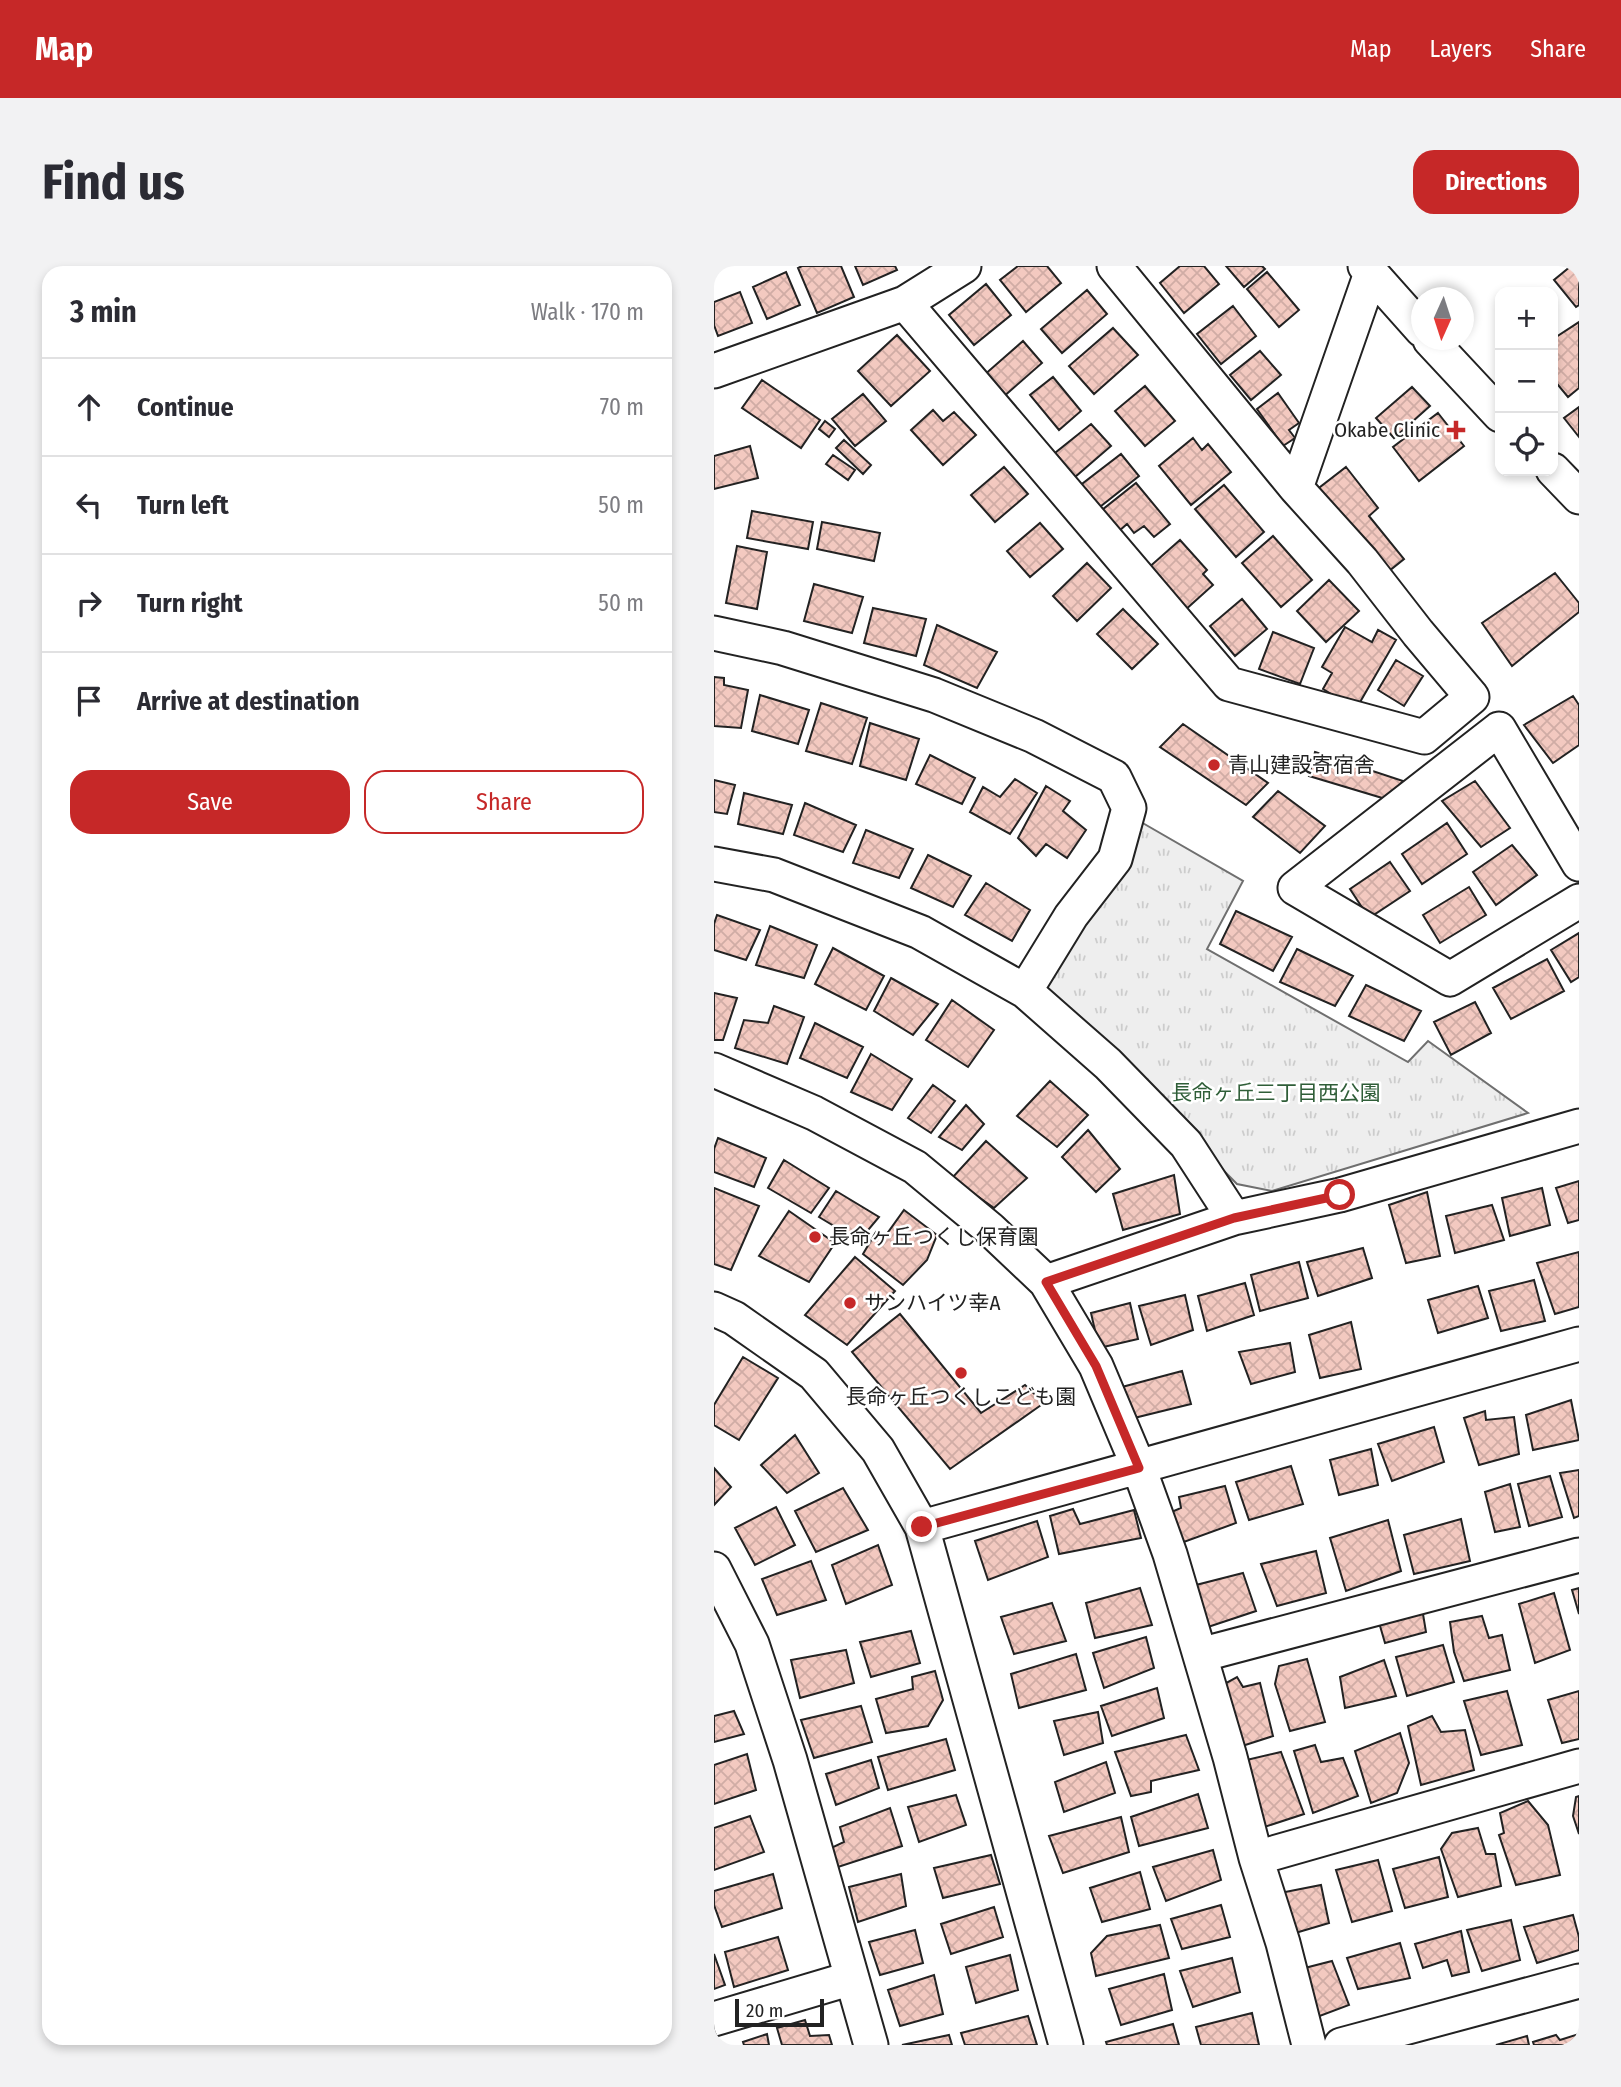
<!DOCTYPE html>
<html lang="en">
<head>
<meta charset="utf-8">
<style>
	body { margin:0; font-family:"Fira Sans Condensed","Noto Sans JP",sans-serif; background:#f2f2f3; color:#2b2b33 }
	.controls { position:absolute; right:21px; top:21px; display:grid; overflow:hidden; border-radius:14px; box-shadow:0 4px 10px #0003 }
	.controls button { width:63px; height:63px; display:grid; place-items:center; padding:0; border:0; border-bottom:2px solid #e1e1e2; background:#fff; color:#2b2b33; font:35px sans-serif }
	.compass { position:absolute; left:697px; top:21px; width:63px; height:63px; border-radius:50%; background:#fff; box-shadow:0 4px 10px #0003; rotate:183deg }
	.scale { position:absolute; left:21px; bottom:18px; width:89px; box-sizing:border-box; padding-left:7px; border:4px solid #222; border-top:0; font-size:19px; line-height:24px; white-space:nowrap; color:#222; -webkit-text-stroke:5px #fff; paint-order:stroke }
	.stop { position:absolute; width:21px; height:21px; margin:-16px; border:5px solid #c62828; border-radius:50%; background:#fff }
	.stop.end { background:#c62828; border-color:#fff; box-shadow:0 2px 7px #0008 }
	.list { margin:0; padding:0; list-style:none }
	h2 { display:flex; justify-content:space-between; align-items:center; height:91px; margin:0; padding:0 28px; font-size:30px }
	h2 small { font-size:23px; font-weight:400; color:#7c7c81 }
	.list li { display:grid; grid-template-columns:46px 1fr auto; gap:21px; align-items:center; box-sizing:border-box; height:98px; padding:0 28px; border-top:2px solid #e1e1e2 }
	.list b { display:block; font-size:26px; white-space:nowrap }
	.list em { font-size:23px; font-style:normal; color:#7c7c81 }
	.actions { display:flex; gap:14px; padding:21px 28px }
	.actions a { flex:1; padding:16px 0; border:2px solid #c62828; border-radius:21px; text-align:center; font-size:24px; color:#c62828 }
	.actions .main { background:#c62828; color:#fff }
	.icon { flex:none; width:38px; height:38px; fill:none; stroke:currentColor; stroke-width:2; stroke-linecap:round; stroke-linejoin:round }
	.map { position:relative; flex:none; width:865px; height:1779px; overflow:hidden; border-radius:21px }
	header { display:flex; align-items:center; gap:42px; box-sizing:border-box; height:98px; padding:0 35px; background:#c62828; color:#fff }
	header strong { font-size:33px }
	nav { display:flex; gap:38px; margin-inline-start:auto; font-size:24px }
	.intro { display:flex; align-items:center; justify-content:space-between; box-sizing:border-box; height:168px; padding:0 42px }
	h1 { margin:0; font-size:49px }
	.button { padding:18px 32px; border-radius:21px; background:#c62828; color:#fff; font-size:24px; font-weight:700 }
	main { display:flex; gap:42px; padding:0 42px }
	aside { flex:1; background:#fff; border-radius:21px; box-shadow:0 4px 10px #0003 }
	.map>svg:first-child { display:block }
	.park { fill:url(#park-tufts); stroke:#6f6f6f; stroke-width:2 }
	.building { fill:url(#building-cross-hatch); stroke:#222; stroke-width:2 }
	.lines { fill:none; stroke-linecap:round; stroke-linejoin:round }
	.minor-casing { stroke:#222; stroke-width:37 }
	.minor { stroke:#fff; stroke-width:33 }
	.route { stroke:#c62828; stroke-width:9 }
	.poi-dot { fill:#c62828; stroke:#fff; stroke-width:2.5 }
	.labels { text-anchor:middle; stroke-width:5; stroke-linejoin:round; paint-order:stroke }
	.poi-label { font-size:21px; fill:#222; stroke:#fff; text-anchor:start }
	.park-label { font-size:21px; fill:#2f5e38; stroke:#fff }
</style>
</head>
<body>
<header>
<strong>Map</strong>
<nav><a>Map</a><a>Layers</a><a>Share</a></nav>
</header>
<div class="intro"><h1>Find us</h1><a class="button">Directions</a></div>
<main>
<aside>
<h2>3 min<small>Walk · 170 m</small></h2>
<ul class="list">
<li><svg class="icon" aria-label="ahead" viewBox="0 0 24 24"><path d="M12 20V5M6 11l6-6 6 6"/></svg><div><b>Continue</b></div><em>70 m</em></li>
<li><svg class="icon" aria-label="left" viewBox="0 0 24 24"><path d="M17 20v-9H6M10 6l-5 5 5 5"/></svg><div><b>Turn left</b></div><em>50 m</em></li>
<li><svg class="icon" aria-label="right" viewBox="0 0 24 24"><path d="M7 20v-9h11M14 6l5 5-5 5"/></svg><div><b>Turn right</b></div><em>50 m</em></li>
<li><svg class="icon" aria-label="arrive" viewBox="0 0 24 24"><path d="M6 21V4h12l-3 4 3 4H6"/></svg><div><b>Arrive at destination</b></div></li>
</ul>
<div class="actions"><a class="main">Save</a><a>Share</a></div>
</aside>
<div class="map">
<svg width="865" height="1779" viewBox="0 0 865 1779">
	<defs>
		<pattern id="park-tufts" width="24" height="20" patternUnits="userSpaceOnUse" patternTransform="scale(1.75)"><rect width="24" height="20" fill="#eee"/><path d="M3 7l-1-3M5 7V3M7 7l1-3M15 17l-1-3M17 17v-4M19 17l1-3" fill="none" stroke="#ccc"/></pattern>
		<pattern id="building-cross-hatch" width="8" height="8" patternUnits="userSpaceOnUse" patternTransform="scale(1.75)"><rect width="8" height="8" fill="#f3c9c0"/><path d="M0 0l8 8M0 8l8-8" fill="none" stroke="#d0aca5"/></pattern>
	</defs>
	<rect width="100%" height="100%" fill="#fff"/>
	<path class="park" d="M420 552 529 615 493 683 694 796 714 775 814 847 558 925 523 918 328 722Z"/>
	<path class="building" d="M88 0H127L140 31 103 47 84 2Z
		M141 0H181L183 4 149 19Z
		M304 0H333L347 17 312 46 286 14Z
		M466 0H490L505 18 470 47 446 17Z
		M512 0H548L551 3 530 21Z
		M857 0H865V39L862 41 840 14Z
		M72 6 86 39 53 53 39 21Z
		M553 6 585 44 565 61 533 23Z
		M272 18 297 49 260 79 235 49Z
		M373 24 393 48 348 87 327 63Z
		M26 26 38 57 4 70 0 59V36Z
		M519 40 542 70 507 98 483 68Z
		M865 56V122L854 131 839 113V73Z
		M399 62 424 89 380 128 355 100Z
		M183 69 216 105 177 140 144 105Z
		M309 75 328 97 288 132 269 110Z
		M546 85 567 109 537 134 516 109Z
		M339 111 367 145 345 164 316 129Z
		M48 114 106 154 87 182 28 142Z
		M431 120 461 155 431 180 401 145Z
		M698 121 716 140 680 172 662 152Z
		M564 127 585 157 575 164 581 172 569 180 543 143Z
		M149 128 172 155 141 180 118 153Z
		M865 141V171L850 152Z
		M219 144 229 155 240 146 262 169 229 199 197 164Z
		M724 147 750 180 705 215 679 181Z
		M111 155 121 163 115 171 105 163Z
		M377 158 397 180 361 211 341 187Z
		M479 172 488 184 494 178 517 206 477 239 445 200Z
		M130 174 157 199 149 208 122 182Z
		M36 180 44 212 0 223V190Z
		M407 188 425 210 382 244 364 221Z
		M119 189 141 204 134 214 112 198Z
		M290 201 314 228 281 256 257 229Z
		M632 201 664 242 655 250 690 293 670 309 601 225Z
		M422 217 456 258 440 271 430 260 420 267 413 258 405 265 388 244Z
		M510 219 550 266 522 291 481 243Z
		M38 245 99 256 94 283 33 272Z
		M108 256 166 267 160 295 103 283Z
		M326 257 349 283 316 311 293 285Z
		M559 270 598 314 567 341 528 297Z
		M466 274 493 304 489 308 499 319 470 345 433 303Z
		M23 280 53 286 43 343 12 337Z
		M373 297 397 322 363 355 339 330Z
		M841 307 865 337V346L798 400 768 357Z
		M615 314 645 345 612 376 583 345Z
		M100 318 149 331 138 367 90 355Z
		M528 333 553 363 521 390 496 360Z
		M159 342 212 353 202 390 150 377Z
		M409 343 444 378 418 403 383 368Z
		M223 359 283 386 263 422 210 399Z
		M631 361 658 376 664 364 682 374 642 443 609 423 618 407 608 401Z
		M559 366 600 382 586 418 545 403Z
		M682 394 709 410 690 440 664 424Z
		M0 411 10 412V419L34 424 27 462 0 460Z
		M46 429 95 444 84 478 38 465Z
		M859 430 865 439V479L839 497 810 459Z
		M107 437 153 452 138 498 92 485Z
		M156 457 205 473 192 514 146 500Z
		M469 458 554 517 532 539 446 481Z
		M601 486 689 515 675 534 595 510Z
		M216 489 261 512 248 538 202 518Z
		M301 513 323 527 296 568 256 546 269 521 286 531Z
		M0 514 21 519 13 548 0 546Z
		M761 515 796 562 767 581 728 535Z
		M332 520 356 535 349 545 372 564 353 592 332 578 322 590 304 572Z
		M564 525 611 560 586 587 539 551Z
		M30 527 78 539 69 568 24 558Z
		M91 537 142 559 129 586 80 569Z
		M733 557 753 588 708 618 688 588Z
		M152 564 199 583 185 612 139 597Z
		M798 579 823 609 782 639 759 606Z
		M214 589 257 610 239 641 197 622Z
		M676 596 696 625 655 652 636 623Z
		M272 617 316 644 298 675 251 649Z
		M755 621 772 649 726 677 709 649Z
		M522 645 578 671 559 705 506 678Z
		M3 649 46 664 32 694 0 684V658Z
		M56 660 103 679 90 712 42 699Z
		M865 667V711L857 716 837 684Z
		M119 682 170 710 152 744 101 718Z
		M583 683 639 710 621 740 566 716Z
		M833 693 850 725 797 753 779 722Z
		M177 712 224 738 199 769 160 745Z
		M652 719 707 745 690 775 635 750Z
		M0 727 23 732 9 774H0Z
		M238 734 280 764 254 801 212 774Z
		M761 736 777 767 737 789 720 756Z
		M60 740 90 751 73 798 21 782 30 754 54 757Z
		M101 757 149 781 133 812 86 792Z
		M157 788 198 813 178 844 137 826Z
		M336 815 374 849 343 881 303 850Z
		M219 819 241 835 217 867 194 852Z
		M252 839 270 858 248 884 225 871Z
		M374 864 406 903 382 926 348 891Z
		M4 872 52 892 40 921 0 906V883Z
		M272 875 313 912 280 942 238 912Z
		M70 894 115 922 97 947 54 922Z
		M460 909 466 948 409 964 399 928Z
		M865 915V954L854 957 842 922Z
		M0 922 45 940 17 1004 0 998Z
		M828 922 836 959 796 970 788 932Z
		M122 925 165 951 145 975 105 951Z
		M713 926 726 990 692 997 675 939Z
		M778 939 790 974 741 987 732 950Z
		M190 944 223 969 213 994 189 1019 149 988 162 966 172 969Z
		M75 945 121 977 95 1016 45 990Z
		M649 982 658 1012 604 1030 593 996Z
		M865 986V1041L841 1048 823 997Z
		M141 991 181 1025 133 1079 91 1049Z
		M585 996 594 1032 546 1045 537 1009Z
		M820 1014 831 1055 787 1065 775 1025Z
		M531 1017 540 1049 493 1065 484 1030Z
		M764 1020 774 1052 724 1067 714 1034Z
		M471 1029 479 1064 437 1079 425 1040Z
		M416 1037 424 1073 385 1082 377 1047Z
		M186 1048 267 1147 311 1119 330 1137 236 1203 138 1086Z
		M637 1056 647 1103 606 1112 595 1069Z
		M576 1077 581 1106 537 1118 525 1086Z
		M29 1091 64 1112 25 1174 0 1159V1139Z
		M468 1105 477 1138 420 1152 408 1121Z
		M857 1134 865 1174 819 1184 812 1149Z
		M771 1145 772 1154 800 1151 805 1188 765 1199 750 1152Z
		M720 1161 730 1196 678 1215 664 1178Z
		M81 1169 105 1207 73 1227 47 1199Z
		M657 1183 664 1219 625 1229 616 1194Z
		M577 1200 589 1238 535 1254 522 1216Z
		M0 1202 17 1221 0 1239Z
		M865 1204V1250L860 1252 846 1207Z
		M836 1210 848 1251 815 1260 804 1218Z
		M796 1218 806 1261 781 1266 771 1226Z
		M511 1220 522 1257 467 1277 455 1247 467 1242 465 1231Z
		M129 1222 154 1264 102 1286 81 1245Z
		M62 1241 81 1279 41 1299 21 1262Z
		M359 1243 366 1258 420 1244 427 1272 345 1288 336 1250Z
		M747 1253 756 1295 700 1308 690 1269Z
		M674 1254 687 1305 632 1325 616 1272Z
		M323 1255 334 1291 274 1314 261 1275Z
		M164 1279 178 1319 132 1338 118 1299Z
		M602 1285 612 1327 563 1340 547 1298Z
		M97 1295 112 1334 63 1349 48 1313Z
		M529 1307 542 1345 494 1361 478 1320Z
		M426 1322 438 1359 381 1372 372 1337Z
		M865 1322V1348L858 1324Z
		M840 1327 856 1384 821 1397 805 1338Z
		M338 1337 352 1375 300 1388 287 1351Z
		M708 1342 712 1366 671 1377 664 1353Z
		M768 1350 775 1372 788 1369 796 1404 750 1415 740 1386 736 1356Z
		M197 1365 206 1397 157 1411 146 1376Z
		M432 1371 440 1402 390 1422 379 1387Z
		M729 1379 740 1416 693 1430 682 1391Z
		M132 1384 140 1417 86 1432 77 1394Z
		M362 1388 372 1424 305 1442 297 1408Z
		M593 1393 611 1456 576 1465 561 1418 565 1400Z
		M670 1394 682 1430 631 1442 626 1411Z
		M221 1405 229 1434 214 1460 172 1467 162 1433 199 1423 198 1411Z
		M523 1411 529 1421 546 1417 559 1470 522 1482 503 1422Z
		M443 1422 450 1452 398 1470 387 1440Z
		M793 1425 808 1479 767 1489 750 1435Z
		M865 1425V1473L848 1477 834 1434Z
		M147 1440 158 1476 100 1492 87 1454Z
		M20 1445 30 1468 0 1476V1450Z
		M384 1446 389 1477 350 1489 340 1455Z
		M718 1450 727 1466 751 1464 760 1504 707 1519 694 1460Z
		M686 1467 695 1497 683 1527 657 1537 641 1485Z
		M472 1469 485 1504 437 1515V1526L417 1530 401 1486Z
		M232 1473 241 1504 174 1524 164 1491Z
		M601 1479 607 1496 629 1492 644 1530 599 1547 580 1485Z
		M567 1486 590 1548 541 1564 524 1496Z
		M33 1488 42 1524 0 1538V1499Z
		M157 1494 165 1522 122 1539 112 1508Z
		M392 1496 401 1527 350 1546 341 1516Z
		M484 1528 494 1562 425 1580 417 1551Z
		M242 1529 252 1559 205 1576 194 1541Z
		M865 1530V1568L859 1550 862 1531Z
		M814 1535 834 1559 846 1609 802 1619 785 1569 790 1567 786 1547Z
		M176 1542 188 1580 121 1602 117 1582 130 1576 126 1561Z
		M36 1550 50 1586 0 1604V1562Z
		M407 1551 415 1586 349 1607 335 1570Z
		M764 1562 772 1588H781L787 1620 744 1631 727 1583 738 1567Z
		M499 1584 507 1614 452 1635 439 1601Z
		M277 1589 286 1618 229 1632 220 1602Z
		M725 1591 734 1631 691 1642 679 1603Z
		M664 1594 678 1645 638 1656 622 1604Z
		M426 1606 436 1643 388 1656 376 1622Z
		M59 1608 68 1642 8 1661 0 1639V1625Z
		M187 1608 192 1640 144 1656 135 1621Z
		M607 1619 615 1657 578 1668 566 1627Z
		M507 1639 516 1671 468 1683 457 1653Z
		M280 1641 289 1671 237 1688 227 1658Z
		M859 1649 865 1671V1684L823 1697 810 1661Z
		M797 1654 806 1694 768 1705 753 1664Z
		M446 1659 455 1692 382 1710 377 1687 393 1670Z
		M201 1664 209 1697 166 1709 155 1676Z
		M747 1665 755 1706 738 1710 733 1694 709 1702 701 1678Z
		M64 1671 74 1704 20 1721 11 1686Z
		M686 1677 696 1712 644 1723 633 1692Z
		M0 1688 11 1719 0 1723Z
		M296 1689 304 1724 262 1737 252 1701Z
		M518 1692 526 1726 479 1741 466 1705Z
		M618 1695 635 1739 603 1751 583 1704Z
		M450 1708 458 1744 407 1759 395 1723Z
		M220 1709 229 1748 186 1760 174 1724Z
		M538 1747 545 1779H487L482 1761Z
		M314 1750 323 1779H251L247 1767Z
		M91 1754 96 1770 115 1769 118 1779H68L63 1762Z
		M459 1758 465 1779H393L392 1776Z
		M53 1768 55 1779H30L29 1776Z
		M865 1768V1779H820L819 1776 842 1769 846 1774Z
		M235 1769 238 1779H188Z
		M813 1770 815 1779H782Z"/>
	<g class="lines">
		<defs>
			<path id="minor" d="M651 0 708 64
				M191 37 515 418 710 471 758 431 704 367 648 295 582 222 400 0
				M716 74 786 149
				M0 105 191 37 250 0
				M839 204 865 231
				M582 222 657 7
				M0 367 69 382 220 429 320 470 400 511 415 542 401 593 357 650 311 725
				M0 598 60 609 206 666 311 725 394 798 472 878 520 952
				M865 598 785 463 581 622 736 713 865 635
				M0 804 100 847 201 901 276 963 332 1016 382 1100 425 1202 456 1288 516 1491 542 1592 569 1677 595 1779
				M332 1016 520 952 626 929 865 860
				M0 1043 20 1052 100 1108 164 1184 208 1261 352 1779
				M208 1261 865 1078
				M0 1303 38 1378 76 1494 157 1779
				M486 1389 865 1289
				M542 1592 865 1500
				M0 1753 138 1712
				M627 1779 865 1715"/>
		</defs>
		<use href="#minor" class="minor-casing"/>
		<use href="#minor" class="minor"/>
	</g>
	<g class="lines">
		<path class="route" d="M208 1261 425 1202 382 1100 332 1016 520 952 626 929"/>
	</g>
	<g class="poi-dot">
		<path d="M738.5 153.5h7v7h7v7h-7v7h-7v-7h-7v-7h7z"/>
		<circle cx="500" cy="499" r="7"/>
		<circle cx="101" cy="971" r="7"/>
		<circle cx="136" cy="1037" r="7"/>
		<circle cx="247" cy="1107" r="7"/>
	</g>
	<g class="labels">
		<g class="poi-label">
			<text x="726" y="171" text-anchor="end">Okabe Clinic</text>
			<text x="514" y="506">青山建設寄宿舎</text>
			<text x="115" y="978">長命ヶ丘つくし保育園</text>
			<text x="150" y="1044">サンハイツ幸A</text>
			<text x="247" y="1138" text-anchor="middle">長命ヶ丘つくしこども園</text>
		</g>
		<g class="park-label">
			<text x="562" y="834">長命ヶ丘三丁目西公園</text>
		</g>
	</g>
</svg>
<div class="controls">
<button>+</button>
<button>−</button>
<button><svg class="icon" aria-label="locate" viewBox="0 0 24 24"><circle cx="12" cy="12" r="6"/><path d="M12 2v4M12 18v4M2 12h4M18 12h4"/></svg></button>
</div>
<svg class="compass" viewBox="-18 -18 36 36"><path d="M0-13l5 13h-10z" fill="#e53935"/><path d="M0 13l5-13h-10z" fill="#7c7c81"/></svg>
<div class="scale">20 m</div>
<div class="stop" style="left:626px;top:929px"></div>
<div class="stop end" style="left:208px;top:1261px"></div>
</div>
</main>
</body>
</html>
